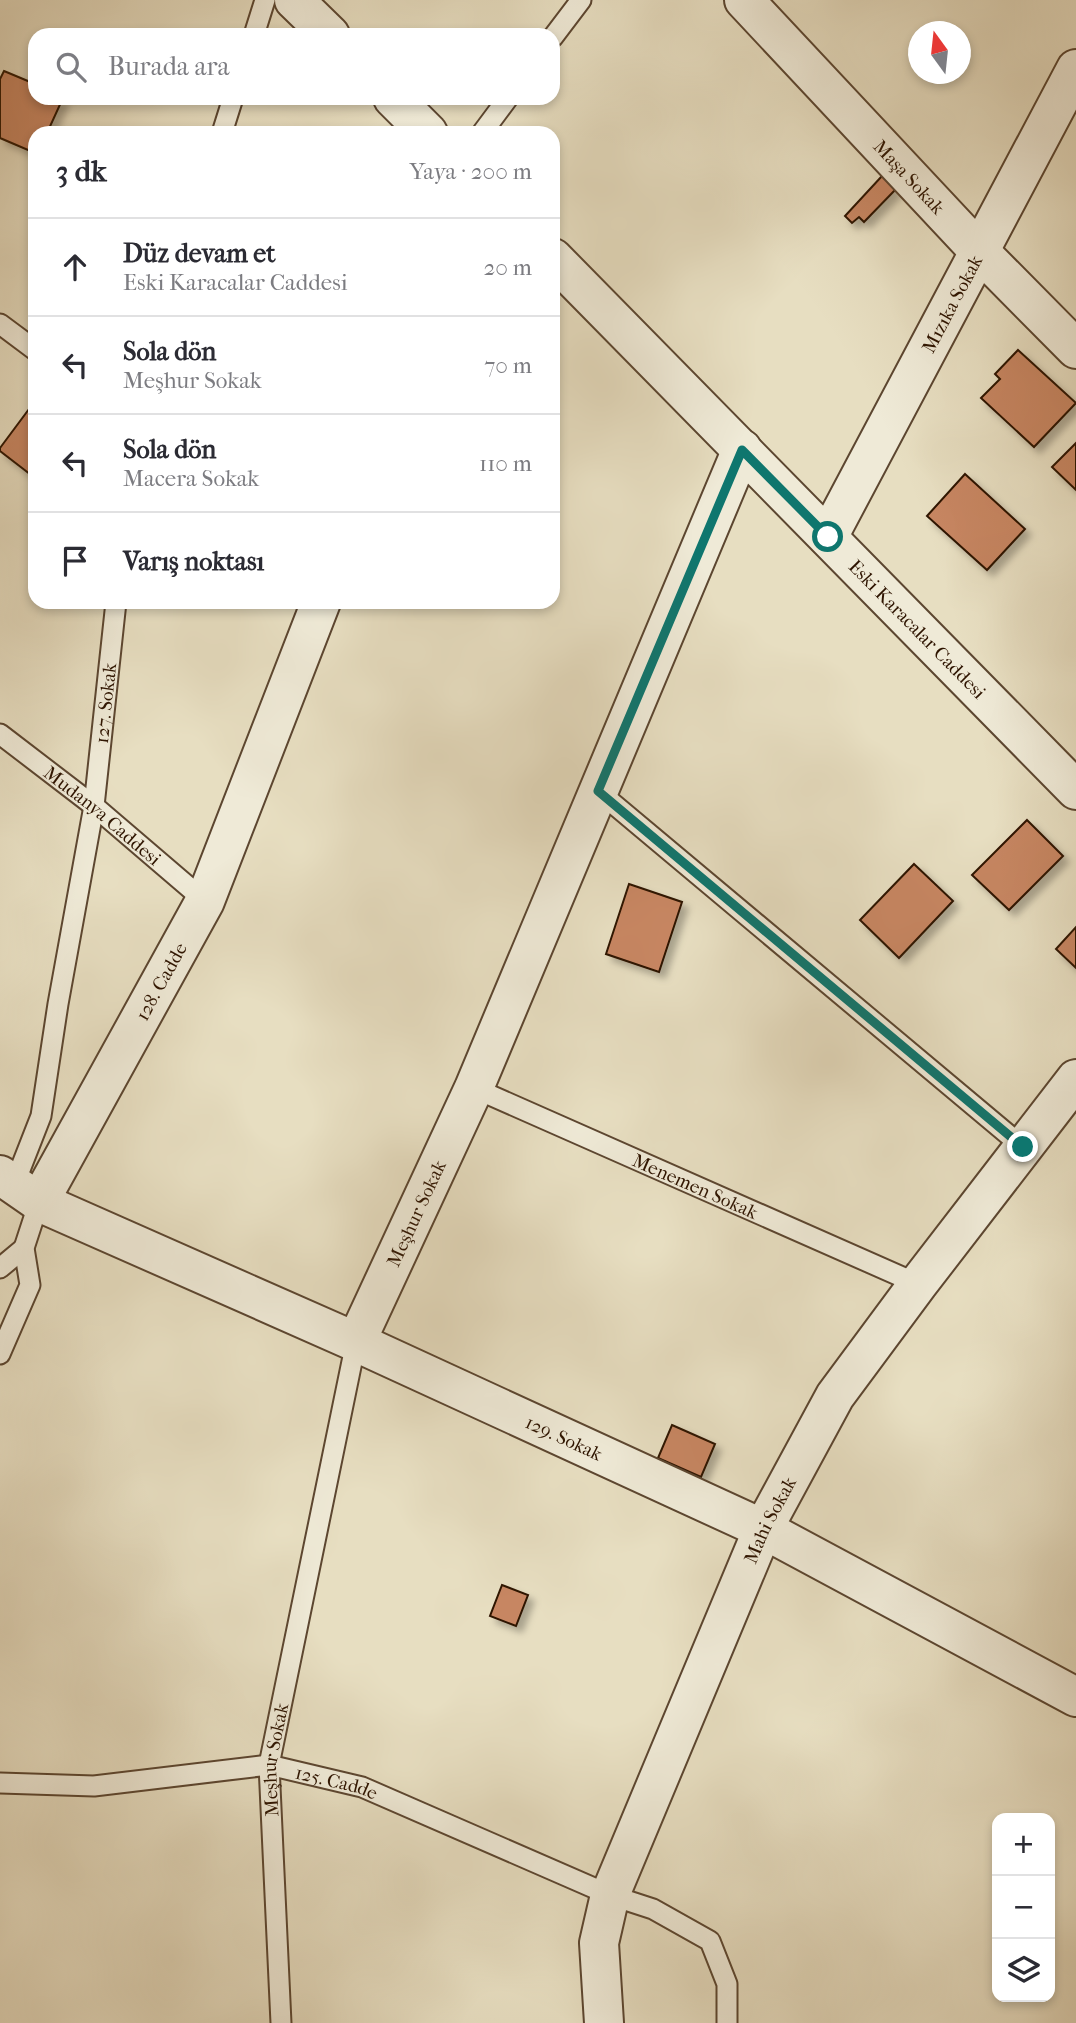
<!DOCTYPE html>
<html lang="tr">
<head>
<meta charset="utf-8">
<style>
	body { margin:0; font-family:"IM FELL French Canon",serif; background:#f2f2f3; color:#2b2b33 }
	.controls { position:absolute; right:21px; bottom:21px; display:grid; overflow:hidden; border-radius:14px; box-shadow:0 4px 10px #0003 }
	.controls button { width:63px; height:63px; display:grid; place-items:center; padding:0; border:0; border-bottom:2px solid #e1e1e2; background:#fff; color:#2b2b33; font:35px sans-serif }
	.compass { position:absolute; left:908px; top:21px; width:63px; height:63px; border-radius:50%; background:#fff; box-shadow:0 4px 10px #0003; rotate:345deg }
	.stop { position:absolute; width:21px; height:21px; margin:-16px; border:5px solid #0f766e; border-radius:50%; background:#fff }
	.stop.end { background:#0f766e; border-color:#fff; box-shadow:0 2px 7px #0008 }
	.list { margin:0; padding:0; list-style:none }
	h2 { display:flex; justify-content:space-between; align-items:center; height:91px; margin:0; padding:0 28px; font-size:30px }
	h2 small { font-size:23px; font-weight:400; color:#7c7c81 }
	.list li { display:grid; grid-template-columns:46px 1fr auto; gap:21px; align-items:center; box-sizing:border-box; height:98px; padding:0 28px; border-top:2px solid #e1e1e2 }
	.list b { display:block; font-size:26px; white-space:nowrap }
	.list p { margin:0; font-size:23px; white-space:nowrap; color:#7c7c81 }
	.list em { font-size:23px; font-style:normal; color:#7c7c81 }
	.icon { flex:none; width:38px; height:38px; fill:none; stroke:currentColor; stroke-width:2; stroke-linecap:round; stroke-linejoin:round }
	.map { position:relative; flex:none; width:1076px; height:2023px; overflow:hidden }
	.search { position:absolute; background:#fff; box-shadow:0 4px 10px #0003; left:28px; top:28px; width:532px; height:77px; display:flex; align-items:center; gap:18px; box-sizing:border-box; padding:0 24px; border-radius:21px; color:#7c7c81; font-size:26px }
	.panel { position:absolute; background:#fff; box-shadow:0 4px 10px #0003; left:28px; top:126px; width:532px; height:483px; border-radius:21px }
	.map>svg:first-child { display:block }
	.building { fill:#c78662; stroke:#2e1400; stroke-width:2; filter:url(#shadow) }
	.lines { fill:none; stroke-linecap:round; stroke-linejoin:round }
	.service-casing { stroke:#5c4630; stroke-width:23 }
	.minor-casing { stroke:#5c4630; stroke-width:42 }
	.tertiary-casing { stroke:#5c4630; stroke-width:42 }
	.service { stroke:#efead7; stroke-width:19 }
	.minor { stroke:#efead7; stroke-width:38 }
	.tertiary { stroke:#efead7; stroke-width:38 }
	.route { stroke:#0f766e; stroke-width:9 }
	.labels { text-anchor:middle; stroke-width:7; stroke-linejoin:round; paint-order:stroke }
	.street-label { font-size:19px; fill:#2e1400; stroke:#efead7 }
</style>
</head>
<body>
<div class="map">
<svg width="1076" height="2023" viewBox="0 0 1076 2023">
	<defs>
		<filter id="shadow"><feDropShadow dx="6" dy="6" stdDeviation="3.5" flood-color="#0004"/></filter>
	</defs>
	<rect width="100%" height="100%" fill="#e7dec1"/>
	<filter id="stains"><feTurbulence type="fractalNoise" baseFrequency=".00286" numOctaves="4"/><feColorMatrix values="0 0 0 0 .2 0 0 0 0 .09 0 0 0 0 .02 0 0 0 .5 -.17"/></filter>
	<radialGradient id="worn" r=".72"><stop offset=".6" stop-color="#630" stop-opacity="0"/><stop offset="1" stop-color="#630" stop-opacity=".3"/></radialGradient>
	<path class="building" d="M4 71 35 84V98H63L47 133H35V153L0 138V79Z
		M882 176 896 189 864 222 859 217 852 223 845 216Z
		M1018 350 1076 403 1034 447 981 398 1000 379 995 374Z
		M35 401V478L0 451V448Z
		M1076 443V490L1052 467Z
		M965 474 1025 529 987 570 927 516Z
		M1027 820 1063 856 1009 910 972 875Z
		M914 864 953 901 899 958 860 920Z
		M629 884 682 902 659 972 606 954Z
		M1076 927V968L1056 949Z
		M672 1425 715 1444 701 1477 658 1458Z
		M502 1585 528 1595 516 1626 490 1616Z"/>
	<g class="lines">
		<defs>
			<g id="service">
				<path d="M254 35 265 0"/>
				<path d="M553 37 581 0"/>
				<path d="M222 133 233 98"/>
				<path d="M482 133 508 98"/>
				<path d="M0 324 35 350"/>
				<path id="s1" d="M0 734 94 806 205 901"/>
				<path d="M598 791 1023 1147"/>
				<path id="s2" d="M474 1088 918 1284"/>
				<path id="s3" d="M14 1185 41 1116 58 1004 94 806 116 602"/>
				<path d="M0 1268 24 1248"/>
				<path d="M0 1354 30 1285 24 1248 39 1202"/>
				<path id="s4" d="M0 1783 94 1786 269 1765 362 1787 610 1895 653 1909 710 1941 727 1984V2023"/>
				<path id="s5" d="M281 2023 269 1765 356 1342"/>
			</g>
			<g id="minor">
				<path id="s6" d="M744 0 979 251 1076 349"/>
				<path id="s7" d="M828 537 1076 69"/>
				<path id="s8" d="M0 1175 39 1202 356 1342 763 1529 1076 1697"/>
				<path id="s9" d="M39 1202 205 901 321 602"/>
				<path id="s10" d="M356 1342 474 1088 742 449"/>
				<path id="s11" d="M604 2023 599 1943 610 1895 763 1529 835 1396 918 1284 1076 1079"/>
			</g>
			<g id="tertiary">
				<path d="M294 0 330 35"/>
				<path d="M393 98 428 133"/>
				<path id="s12" d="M553 258 1076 790"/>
			</g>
		</defs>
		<use href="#service" class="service-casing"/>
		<use href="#minor" class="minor-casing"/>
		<use href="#tertiary" class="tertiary-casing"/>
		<use href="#service" class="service"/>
		<use href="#minor" class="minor"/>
		<use href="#tertiary" class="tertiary"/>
	</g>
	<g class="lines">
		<path class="route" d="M828 537 742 450 598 791 1023 1147"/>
	</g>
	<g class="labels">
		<g class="street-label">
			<text dy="7" stroke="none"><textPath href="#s6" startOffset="242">Maşa Sokak</textPath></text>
			<text dy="7" stroke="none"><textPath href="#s7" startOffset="264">Mızıka Sokak</textPath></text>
			<text dy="7" stroke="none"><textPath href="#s12" startOffset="520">Eski Karacalar Caddesi</textPath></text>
			<text dy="7" stroke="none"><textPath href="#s3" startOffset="492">127. Sokak</textPath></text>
			<text dy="7" stroke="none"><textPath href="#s1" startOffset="131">Mudanya Caddesi</textPath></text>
			<text dy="7" stroke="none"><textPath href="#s9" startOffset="252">128. Cadde</textPath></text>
			<text dy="7" stroke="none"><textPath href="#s2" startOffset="242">Menemen Sokak</textPath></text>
			<text dy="7" stroke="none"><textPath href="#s10" startOffset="142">Meşhur Sokak</textPath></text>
			<text dy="7" stroke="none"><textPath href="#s8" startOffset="623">129. Sokak</textPath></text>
			<text dy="7" stroke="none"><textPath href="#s11" startOffset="537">Mahi Sokak</textPath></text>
			<text dy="7" stroke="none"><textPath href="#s5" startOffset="264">Meşhur Sokak</textPath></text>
			<text dy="7" stroke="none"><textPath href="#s4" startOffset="340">125. Cadde</textPath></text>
		</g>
	</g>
	<rect width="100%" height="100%" filter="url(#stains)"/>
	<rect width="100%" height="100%" fill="url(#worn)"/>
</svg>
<div class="controls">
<button>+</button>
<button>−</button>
<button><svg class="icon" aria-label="layers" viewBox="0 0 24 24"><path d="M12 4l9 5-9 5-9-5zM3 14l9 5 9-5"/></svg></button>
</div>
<svg class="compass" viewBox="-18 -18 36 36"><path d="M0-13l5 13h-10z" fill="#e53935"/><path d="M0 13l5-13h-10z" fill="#7c7c81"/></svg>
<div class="stop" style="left:828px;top:537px"></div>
<div class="stop end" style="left:1023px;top:1147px"></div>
<div class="search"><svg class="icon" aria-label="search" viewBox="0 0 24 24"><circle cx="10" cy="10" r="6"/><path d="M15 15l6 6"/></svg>Burada ara</div>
<section class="panel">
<h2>3 dk<small>Yaya · 200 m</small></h2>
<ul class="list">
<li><svg class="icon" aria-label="ahead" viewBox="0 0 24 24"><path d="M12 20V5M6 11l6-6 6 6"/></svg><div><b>Düz devam et</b><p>Eski Karacalar Caddesi</p></div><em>20 m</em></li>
<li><svg class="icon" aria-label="left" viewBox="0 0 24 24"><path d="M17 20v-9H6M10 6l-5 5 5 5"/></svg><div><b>Sola dön</b><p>Meşhur Sokak</p></div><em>70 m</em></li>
<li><svg class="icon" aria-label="left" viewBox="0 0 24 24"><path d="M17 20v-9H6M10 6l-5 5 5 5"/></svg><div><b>Sola dön</b><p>Macera Sokak</p></div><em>110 m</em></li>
<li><svg class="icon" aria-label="arrive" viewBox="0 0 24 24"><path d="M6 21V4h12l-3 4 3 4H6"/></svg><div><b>Varış noktası</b></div></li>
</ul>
</section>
</div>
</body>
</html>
